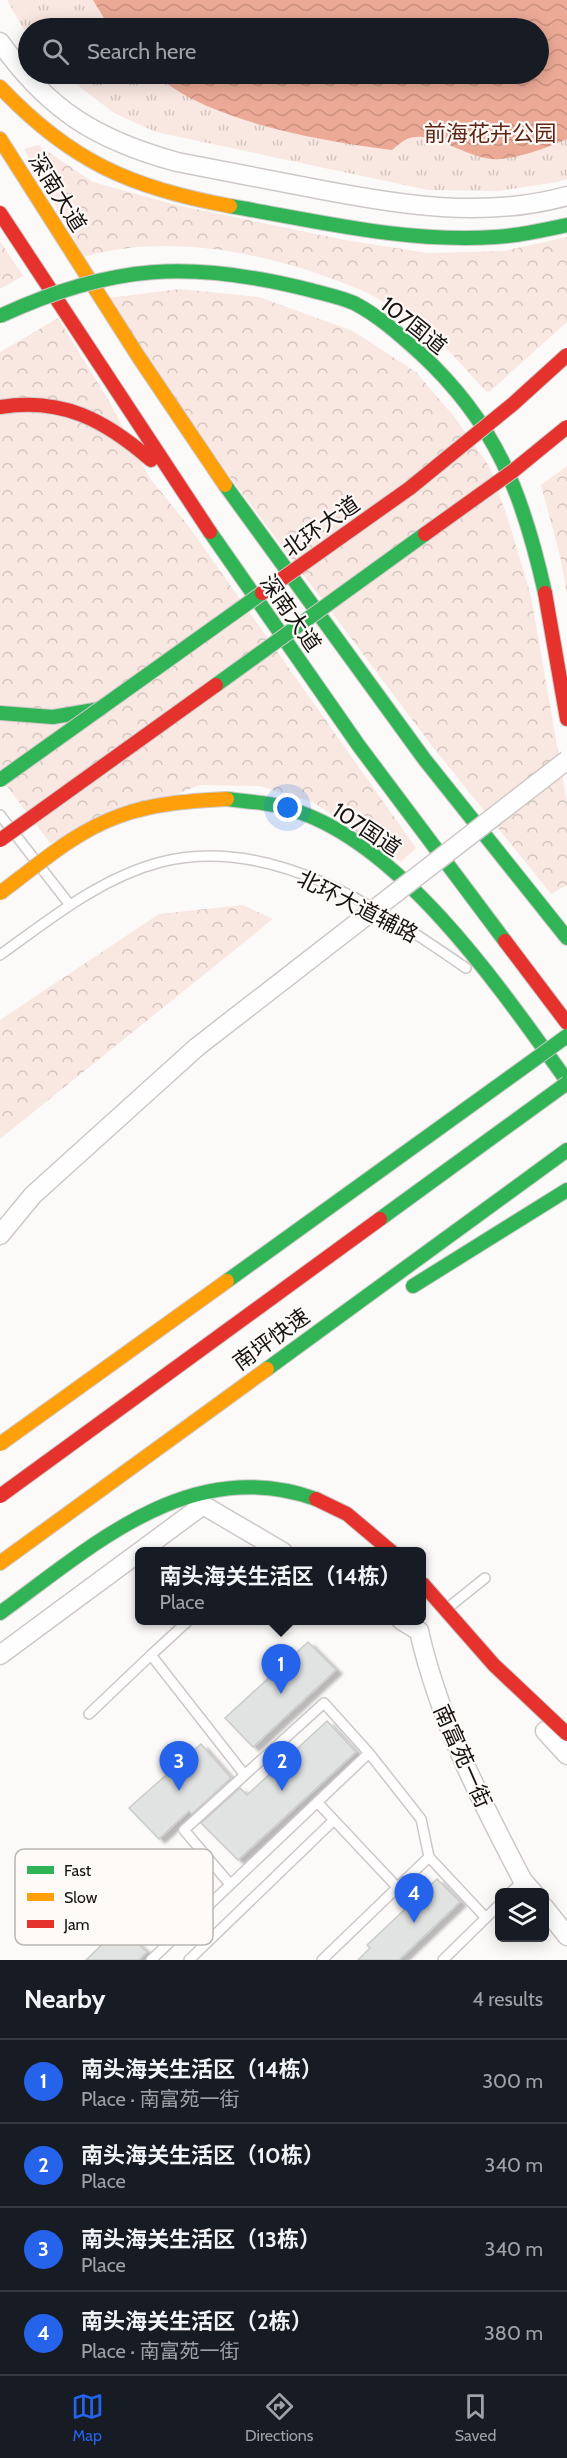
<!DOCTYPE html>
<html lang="en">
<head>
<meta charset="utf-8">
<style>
	body { margin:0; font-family:Cabin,"Noto Sans SC",sans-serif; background:#20242c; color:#f1f3f6 }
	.controls { position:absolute; right:18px; bottom:18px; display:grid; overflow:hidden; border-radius:9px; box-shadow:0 3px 15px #0003 }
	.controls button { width:54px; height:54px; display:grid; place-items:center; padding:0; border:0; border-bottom:2px solid #363941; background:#171b24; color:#f1f3f6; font:30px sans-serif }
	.you { position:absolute; left:288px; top:808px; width:21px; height:21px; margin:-15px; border:4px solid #fff; border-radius:50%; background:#1a73e8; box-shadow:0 0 0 9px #1a73e833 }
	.badge { display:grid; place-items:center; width:39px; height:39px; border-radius:50%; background:#2563eb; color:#fff; font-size:20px; font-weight:700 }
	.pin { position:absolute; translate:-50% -50px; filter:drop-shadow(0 2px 3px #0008) }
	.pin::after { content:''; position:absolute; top:32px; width:21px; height:18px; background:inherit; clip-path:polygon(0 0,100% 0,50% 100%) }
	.popup { position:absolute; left:135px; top:1547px; width:291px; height:78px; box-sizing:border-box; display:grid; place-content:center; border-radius:9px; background:#171b24; filter:drop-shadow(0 2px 4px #0005); font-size:20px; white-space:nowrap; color:#9ea1a6 }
	.popup b { font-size:22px; color:#f1f3f6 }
	.popup::after { content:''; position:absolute; left:50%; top:100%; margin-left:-12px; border:12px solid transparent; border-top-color:#171b24 }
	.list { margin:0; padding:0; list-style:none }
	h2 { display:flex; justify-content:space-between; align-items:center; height:78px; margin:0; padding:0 24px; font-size:26px }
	h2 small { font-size:20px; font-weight:400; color:#9ea1a6 }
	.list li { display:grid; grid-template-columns:39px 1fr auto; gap:18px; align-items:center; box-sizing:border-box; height:84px; padding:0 24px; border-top:2px solid #363941 }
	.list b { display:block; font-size:22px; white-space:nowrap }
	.list p { margin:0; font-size:20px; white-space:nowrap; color:#9ea1a6 }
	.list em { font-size:20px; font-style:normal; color:#9ea1a6 }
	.icon { flex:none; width:33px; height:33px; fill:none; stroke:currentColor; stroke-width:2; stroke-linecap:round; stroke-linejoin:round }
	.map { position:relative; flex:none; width:567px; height:1960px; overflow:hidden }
	.search { position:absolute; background:#171b24; box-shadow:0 3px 15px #0003; left:18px; right:18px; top:18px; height:66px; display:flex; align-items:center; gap:15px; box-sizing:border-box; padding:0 21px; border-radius:33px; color:#9ea1a6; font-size:22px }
	.sheet { height:414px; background:#171b24 }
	nav { display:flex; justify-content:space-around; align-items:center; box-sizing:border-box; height:84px; border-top:2px solid #363941; background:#171b24; font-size:16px; color:#9ea1a6 }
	nav a { display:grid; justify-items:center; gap:3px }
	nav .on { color:#2563eb }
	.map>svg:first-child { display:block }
	.forest { fill:url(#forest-crowns) }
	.park { fill:url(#park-tufts) }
	.water { fill:url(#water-waves) }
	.building { fill:#e0e3e1; stroke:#caccca; stroke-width:1.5; filter:url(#shadow) }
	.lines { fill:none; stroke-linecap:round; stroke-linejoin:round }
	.lane-casing { stroke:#cdc8c7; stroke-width:12 }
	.street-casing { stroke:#cdc8c7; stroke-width:21 }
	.fast-casing { stroke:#cdc8c7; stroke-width:16 }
	.slow-casing { stroke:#cdc8c7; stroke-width:16 }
	.jam-casing { stroke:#cdc8c7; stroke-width:16 }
	.lane { stroke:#fffefe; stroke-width:9 }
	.street { stroke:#fffefe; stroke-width:18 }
	.fast { stroke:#30b455; stroke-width:14 }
	.slow { stroke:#ff9f0a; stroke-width:14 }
	.jam { stroke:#e5322d; stroke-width:14 }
	.street-bridge-casing { stroke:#cdc8c7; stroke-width:21; stroke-linecap:butt }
	.fast-bridge-casing { stroke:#cdc8c7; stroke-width:16; stroke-linecap:butt }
	.slow-bridge-casing { stroke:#cdc8c7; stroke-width:16; stroke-linecap:butt }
	.jam-bridge-casing { stroke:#cdc8c7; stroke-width:16; stroke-linecap:butt }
	.street-bridge { stroke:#fffefe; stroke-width:18 }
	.fast-bridge { stroke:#30b455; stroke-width:14 }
	.slow-bridge { stroke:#ff9f0a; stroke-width:14 }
	.jam-bridge { stroke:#e5322d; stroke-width:14 }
	.labels { text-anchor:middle; stroke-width:4.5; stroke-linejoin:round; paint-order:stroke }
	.park-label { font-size:22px; fill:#5f2412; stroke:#fdfaf8 }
	.street-label { font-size:22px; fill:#191311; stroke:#fdfaf8 }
	.key { fill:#fdfaf8; stroke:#b9b5b3; stroke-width:1.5 }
	.key-label { font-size:16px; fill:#191311 }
</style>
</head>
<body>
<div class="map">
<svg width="567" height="1960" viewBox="0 0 567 1960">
	<defs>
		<pattern id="forest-crowns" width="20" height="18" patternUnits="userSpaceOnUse" patternTransform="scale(1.5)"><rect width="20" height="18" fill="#f9e7e1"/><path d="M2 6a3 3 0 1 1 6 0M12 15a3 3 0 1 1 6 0" fill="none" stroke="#d5c5c0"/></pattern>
		<pattern id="park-tufts" width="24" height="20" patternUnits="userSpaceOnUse" patternTransform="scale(1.5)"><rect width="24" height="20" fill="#f9e7e1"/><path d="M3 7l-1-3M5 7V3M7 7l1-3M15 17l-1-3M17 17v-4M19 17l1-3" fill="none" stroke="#d5c5c0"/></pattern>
		<pattern id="water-waves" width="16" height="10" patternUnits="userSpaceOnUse" patternTransform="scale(1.5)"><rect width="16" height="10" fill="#ecaa96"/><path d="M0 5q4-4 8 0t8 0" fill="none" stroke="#ca9180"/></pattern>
		<filter id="shadow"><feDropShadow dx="6" dy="4" stdDeviation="1.5" flood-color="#0004"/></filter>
	</defs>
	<rect width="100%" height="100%" fill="#fcfaf9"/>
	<path class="forest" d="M38 145 93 182 176 205 345 240 428 253 504 251 567 237V322L488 393C468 373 449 348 427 332 409 319 380 298 361 290 278 255 172 231 84 257L24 149Z
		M0 241 23 276 0 289Z
		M180 289 259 297 353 331 416 372 456 419 489 466 508 519 531 596 567 803V885L551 894 432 746 227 473 108 298Z
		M58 318 109 401 149 477 187 524 416 848 401 862 313 802 259 786 200 785 50 843 0 777V352Z
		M567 466V594L560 556 541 485Z
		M243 905 273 919 0 1139V1020L159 914Z"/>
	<path class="park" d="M7 0H567V179L558 182 498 191 428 190 156 132 114 113 63 74H538V28H28V37Z"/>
	<path class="water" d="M93 0H567V139C546 148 523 157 500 159 469 162 433 128 407 139 402 141 396 147 392 150 325 141 253 129 192 99 178 92 165 82 153 74H538V28H110Z"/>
	<path class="building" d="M308 1642 336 1670 253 1747 225 1718Z
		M327 1721 356 1752 238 1860 201 1823 240 1788 247 1795Z
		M201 1744 231 1778 192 1814 189 1811 159 1839 129 1808Z
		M437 1879 460 1902 399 1960H358L370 1948 367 1945Z
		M120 1927 147 1952 139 1960H86Z"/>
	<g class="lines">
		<defs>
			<path id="lane" d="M0 815 70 905
				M0 955C50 919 100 878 161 862 272 834 380 909 466 968
				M449 1607 485 1578
				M189 1620 151 1655 244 1774
				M89 1714 151 1655
				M317 1802 397 1887
				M229 1883 184 1830 324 1703 369 1753
				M511 1892 523 1881
				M151 1960 369 1753 421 1819 429 1857 486 1918
				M189 1960 334 1820
				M322 1960 429 1857
				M443 1960 500 1904"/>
			<path id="street" d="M0 42C49 111 97 140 177 162 224 171 271 180 317 189 400 205 484 219 567 196
				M0 1235 33 1195 197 1047
				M401 1620 419 1631C439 1720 481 1801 523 1881L533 1892
				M0 1655 203 1505 283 1552
				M545 1731 567 1755
				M544 1907 567 1936"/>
			<path id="fast" d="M230 206C317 221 406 243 495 237 519 236 543 230 567 225
				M310 290C325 294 340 297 354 303 379 316 400 335 420 353 496 423 523 494 545 593
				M225 485 425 760 567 938
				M210 532 359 746 505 941
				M0 713 53 717 100 709
				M227 799C251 802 276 803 299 812 406 849 503 992 567 1081
				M413 1286 567 1190
				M267 1369 567 1150
				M0 1613C94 1545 191 1454 316 1499"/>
			<path id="slow" d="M0 87C70 161 131 188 230 206
				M0 139 138 356 225 485
				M0 1563 267 1369"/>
			<path id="jam" d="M0 213 210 532
				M0 407C62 397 105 420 151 460
				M545 593 567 719
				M505 941 567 1023
				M316 1499 347 1514 392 1552"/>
		</defs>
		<use href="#lane" class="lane-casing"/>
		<use href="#street" class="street-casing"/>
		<use href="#fast" class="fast-casing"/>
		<use href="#slow" class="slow-casing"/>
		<use href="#jam" class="jam-casing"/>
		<use href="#lane" class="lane"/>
		<use href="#street" class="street"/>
		<use href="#fast" class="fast"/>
		<use href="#slow" class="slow"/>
		<use href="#jam" class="jam"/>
		<defs>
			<path id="street-bridge" d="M197 1047 567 760"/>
			<path id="fast-bridge" d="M0 316C112 264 191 260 310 290
				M216 685 425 534
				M0 780 262 593
				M380 1219 567 1083
				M227 1281 567 1036"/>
			<path id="slow-bridge" d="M0 893C38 865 74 832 119 816 153 803 191 801 227 799
				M0 1444 227 1281"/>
			<path id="jam-bridge" d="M425 534 513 471 567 427
				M262 593 410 488 513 404 567 355
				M0 840 216 685
				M0 1496 380 1219
				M422 1583 494 1665 567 1734"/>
		</defs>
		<use href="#street-bridge" class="street-bridge-casing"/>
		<use href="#fast-bridge" class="fast-bridge-casing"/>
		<use href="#slow-bridge" class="slow-bridge-casing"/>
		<use href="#jam-bridge" class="jam-bridge-casing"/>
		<use href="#street-bridge" class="street-bridge"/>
		<use href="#fast-bridge" class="fast-bridge"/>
		<use href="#slow-bridge" class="slow-bridge"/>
		<use href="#jam-bridge" class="jam-bridge"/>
	</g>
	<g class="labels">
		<g class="park-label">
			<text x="490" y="141">前海花卉公园</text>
		</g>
		<g class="street-label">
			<text transform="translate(58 192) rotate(58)" y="8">深南大道</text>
			<text transform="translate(414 325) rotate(39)" y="8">107国道</text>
			<text transform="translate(321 526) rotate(-35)" y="8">北环大道</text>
			<text transform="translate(291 613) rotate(55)" y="8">深南大道</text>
			<text transform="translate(367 829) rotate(34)" y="8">107国道</text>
			<text transform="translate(358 906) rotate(27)" y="8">北环大道辅路</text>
			<text transform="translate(271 1339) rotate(-36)" y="8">南坪快速</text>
			<text transform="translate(463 1756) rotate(66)" y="8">南富苑一街</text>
		</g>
	</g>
	<rect x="15" y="1849" width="198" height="96" rx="9" class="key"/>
	<rect x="27" y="1866" width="27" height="8" fill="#30b455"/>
	<rect x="27" y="1893" width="27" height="8" fill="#ff9f0a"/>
	<rect x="27" y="1920" width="27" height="8" fill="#e5322d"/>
	<g class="key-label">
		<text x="64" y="1876">Fast</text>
		<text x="64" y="1903">Slow</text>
		<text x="64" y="1930">Jam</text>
	</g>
</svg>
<div class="controls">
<button><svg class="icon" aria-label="layers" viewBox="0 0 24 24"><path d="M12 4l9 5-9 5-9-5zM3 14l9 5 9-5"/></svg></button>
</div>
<div class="you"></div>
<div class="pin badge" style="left:281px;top:1694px">1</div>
<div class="popup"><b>南头海关生活区（14栋）</b>Place</div>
<div class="pin badge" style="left:282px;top:1791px">2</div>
<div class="pin badge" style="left:179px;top:1791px">3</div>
<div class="pin badge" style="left:414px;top:1923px">4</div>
<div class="search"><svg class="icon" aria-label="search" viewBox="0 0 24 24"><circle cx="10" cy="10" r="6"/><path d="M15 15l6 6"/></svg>Search here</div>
</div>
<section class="sheet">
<h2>Nearby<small>4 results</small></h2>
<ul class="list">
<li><span class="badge">1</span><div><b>南头海关生活区（14栋）</b><p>Place · 南富苑一街</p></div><em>300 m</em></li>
<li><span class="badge">2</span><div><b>南头海关生活区（10栋）</b><p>Place</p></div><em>340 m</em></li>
<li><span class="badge">3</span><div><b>南头海关生活区（13栋）</b><p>Place</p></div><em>340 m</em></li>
<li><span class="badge">4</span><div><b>南头海关生活区（2栋）</b><p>Place · 南富苑一街</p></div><em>380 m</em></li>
</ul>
</section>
<nav>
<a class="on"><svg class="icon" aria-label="map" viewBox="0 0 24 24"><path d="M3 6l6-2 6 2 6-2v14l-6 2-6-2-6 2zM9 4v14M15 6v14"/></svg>Map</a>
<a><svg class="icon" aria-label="directions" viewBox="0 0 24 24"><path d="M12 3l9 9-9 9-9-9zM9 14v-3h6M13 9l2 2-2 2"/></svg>Directions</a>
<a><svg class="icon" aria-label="saved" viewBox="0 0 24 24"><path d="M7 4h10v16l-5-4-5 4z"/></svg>Saved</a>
</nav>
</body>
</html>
